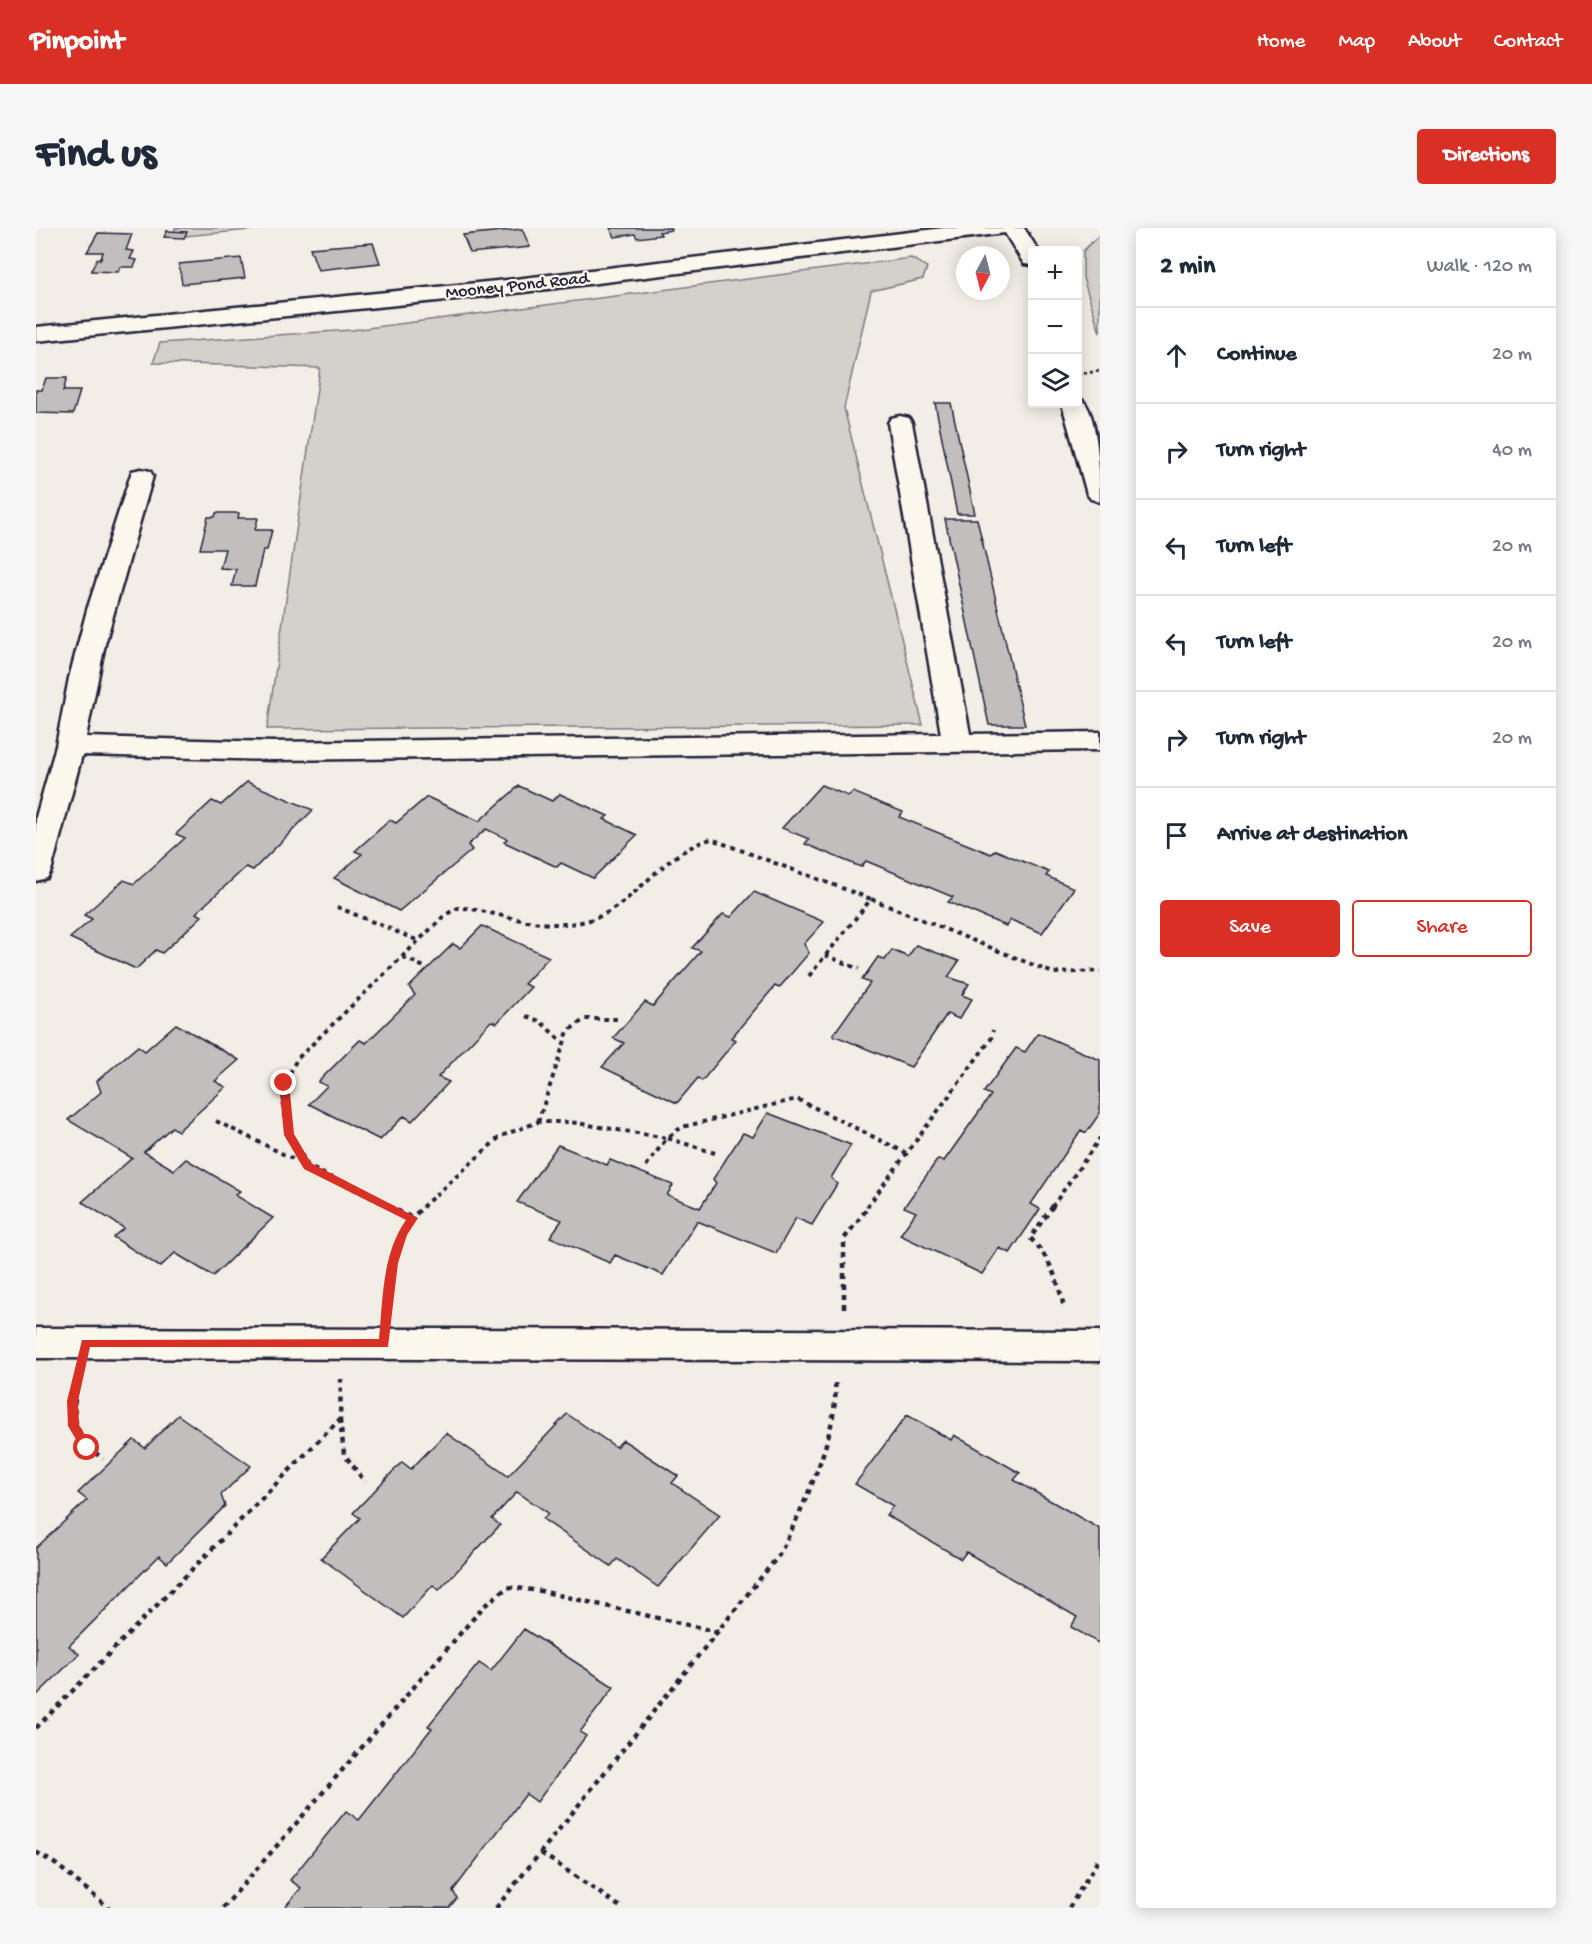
<!DOCTYPE html>
<html lang="en">
<head>
<meta charset="utf-8">
<style>
	body { margin:0; font-family:"Gochi Hand",sans-serif; background:#f6f6f7; color:#1f2937 }
	.controls { position:absolute; right:18px; top:18px; display:grid; overflow:hidden; border-radius:6px; box-shadow:0 3px 15px #0003 }
	.controls button { width:54px; height:54px; display:grid; place-items:center; padding:0; border:0; border-bottom:2px solid #e0e1e3; background:#fff; color:#1f2937; font:30px sans-serif }
	.compass { position:absolute; left:920px; top:18px; width:54px; height:54px; border-radius:50%; background:#fff; box-shadow:0 3px 15px #0003; rotate:187deg }
	.stop { position:absolute; width:18px; height:18px; margin:-14px; border:4px solid #d93025; border-radius:50%; background:#fff }
	.stop.end { background:#d93025; border-color:#fff; box-shadow:0 2px 6px #0008 }
	.list { margin:0; padding:0; list-style:none }
	h2 { display:flex; justify-content:space-between; align-items:center; height:78px; margin:0; padding:0 24px; font-size:26px }
	h2 small { font-size:20px; font-weight:400; color:#747a83 }
	.list li { display:grid; grid-template-columns:39px 1fr auto; gap:18px; align-items:center; box-sizing:border-box; height:96px; padding:0 24px; border-top:2px solid #e0e1e3 }
	.list b { display:block; font-size:22px; white-space:nowrap }
	.list em { font-size:20px; font-style:normal; color:#747a83 }
	.actions { display:flex; gap:12px; padding:18px 24px }
	.actions a { flex:1; padding:14px 0; border:2px solid #d93025; border-radius:6px; text-align:center; font-size:21px; color:#d93025 }
	.actions .main { background:#d93025; color:#fff }
	.icon { flex:none; width:33px; height:33px; fill:none; stroke:currentColor; stroke-width:2; stroke-linecap:round; stroke-linejoin:round }
	.map { position:relative; flex:none; width:1064px; height:1680px; overflow:hidden; border-radius:6px }
	header { display:flex; align-items:center; gap:36px; box-sizing:border-box; height:84px; padding:0 30px; background:#d93025; color:#fff }
	header strong { font-size:28px }
	nav { display:flex; gap:33px; margin-inline-start:auto; font-size:21px }
	.intro { display:flex; align-items:center; justify-content:space-between; box-sizing:border-box; height:144px; padding:0 36px }
	h1 { margin:0; font-size:42px }
	.button { padding:15px 27px; border-radius:6px; background:#d93025; color:#fff; font-size:21px; font-weight:700 }
	main { display:flex; gap:36px; padding:0 36px }
	aside { flex:1; background:#fff; border-radius:6px; box-shadow:0 3px 15px #0003 }
	.map>svg:first-child { display:block }
	.green { fill:#d4d1cc; stroke:#7b7a84; stroke-width:1.5 }
	.building { fill:#c2bebe; stroke:#22223b; stroke-width:1.5 }
	.lines { fill:none; stroke-linecap:round; stroke-linejoin:round }
	.minor-casing { stroke:#22223b; stroke-width:5 }
	.path-far2 { stroke:#22223b; stroke-width:3; stroke-dasharray:3 3; stroke-linecap:butt }
	.path-far1 { stroke:#22223b; stroke-width:4; stroke-dasharray:4.5 4.5; stroke-linecap:butt }
	.path { stroke:#22223b; stroke-width:4.5; stroke-dasharray:5 5; stroke-linecap:butt }
	.minor { fill:#fbf7ec; fill-rule:evenodd }
	.route { fill:#d93025 }
	.labels { text-anchor:middle; stroke-width:4.5; stroke-linejoin:round; paint-order:stroke }
	.far-street-label { font-size:18px; fill:#22223b; stroke:#fbf7ec }
</style>
</head>
<body>
<header>
<strong>Pinpoint</strong>
<nav><a>Home</a><a>Map</a><a>About</a><a>Contact</a></nav>
</header>
<div class="intro"><h1>Find us</h1><a class="button">Directions</a></div>
<main>
<div class="map">
<svg width="1064" height="1680" viewBox="0 0 1064 1680">
	<rect width="100%" height="100%" fill="#f2eee5"/>
	<filter id="ink" filterUnits="userSpaceOnUse"><feTurbulence type="fractalNoise" baseFrequency=".0167" numOctaves="2"/><feDisplacementMap in="SourceGraphic" scale="12" xChannelSelector="R" yChannelSelector="G"/><feConvolveMatrix kernelMatrix="1 2 1 2 8 2 1 2 1" color-interpolation-filters="sRGB"/></filter>
	<g filter="url(#ink)">
		<path class="green" d="M139 0H234L138 9Z
			M1064 6V105L1047 50V23Z
			M875 30 891 39 887 51 835 63 808 180 887 497 231 501 284 140 117 135 124 115 316 102Z"/>
		<path class="building" d="M574 0H635L636 2 623 4 625 7 601 10 599 6 579 9Z
			M486 1 494 19 434 25 427 7Z
			M131 3 151 4 148 10 128 9Z
			M62 5 96 6 90 22 98 23 94 31 101 32 98 39H84L82 44 55 43 61 31H65L67 24H51Z
			M337 15 344 35 282 42 274 20Z
			M205 30 209 50 146 56 143 36Z
			M10 150H31L27 163H44L37 186 0 185V162H6Z
			M899 175H915L939 286H921Z
			M180 285H203L202 290H222L219 302H236L231 322H227L219 358H196L200 341 184 340 189 321H164L172 289H179Z
			M909 291H941L989 497H953Z
			M211 554 277 582 217 642 210 639 160 685 166 688 126 725 120 722 100 741 34 710 56 691 48 687 88 652 98 656 149 610 140 606 176 573 185 577Z
			M785 557 812 568 817 564 867 584 863 589 955 626 959 622 1013 644 1010 648 1038 660 1006 705 975 692 970 698 912 674 917 669 830 633 825 639 769 616 773 611 746 600Z
			M483 558 516 573 524 566 572 588 568 591 601 607 557 650 525 635 521 639 468 614 471 611 450 601 432 617 436 622 363 683 298 650 326 626 319 623 354 592 360 595 391 569 443 593Z
			M718 664 788 694 768 716 773 725 743 760 739 758 695 810 700 812 666 853 662 850 641 875 566 839 588 815 577 810 609 774 617 778 665 723 656 720 687 686 695 689Z
			M446 698 513 729 488 756 495 759 461 795 455 793 402 849 413 854 376 893 368 888 344 912 273 876 291 858 282 854 324 812 330 815 379 767 373 759 417 716 424 720Z
			M880 717 923 733 912 749 933 756 926 767 936 771 923 791 911 786 875 839 797 807 834 755 826 752 842 729 849 732 856 722 872 729Z
			M140 796 203 832 179 853 190 859 142 903 136 899 108 924 138 942 150 931 204 963 199 967 237 990 177 1048 139 1025 124 1039 77 1009 88 1000 46 974 96 930 32 892 65 864 61 853 102 818 109 823Z
			M1002 805 1064 832V885L1050 905 1045 902 995 976 1004 981 974 1025 963 1020 946 1046 864 1007 880 984 868 979 902 931 908 933 955 867 948 864 980 820 989 824Z
			M732 885 815 917 795 950 801 956 776 997 760 990 740 1025 661 993 627 1047 579 1027 574 1035 514 1009 526 992 481 974 522 917 571 937 574 932 637 957 631 967 664 980 680 955 677 951 707 905 717 909Z
			M531 1186 580 1219 587 1212 642 1248 636 1255 684 1287 622 1359 581 1331 575 1338 507 1291 512 1285 481 1264 456 1291 464 1297 403 1362 397 1357 367 1390 285 1330 324 1290 317 1285 366 1234 375 1241 410 1205 472 1248Z
			M142 1187 215 1238 185 1267 189 1278 131 1335 123 1328 33 1418 43 1426 0 1468V1320L51 1272 42 1265 98 1212 109 1220Z
			M871 1187 915 1212 918 1207 984 1245 978 1252 1064 1301V1416L1035 1399 1041 1389 930 1324 925 1331 850 1287 857 1278 819 1256Z
			M488 1401 578 1459 544 1504 550 1508 501 1574 490 1566 417 1663 421 1670 413 1680H248L265 1660 254 1652 310 1583 323 1592 396 1500 392 1498 443 1435 455 1443Z"/>
		<g class="lines">
			<defs>
				<path id="minor" d="M908 0H988L1002 22H996V37L988 36 969 5 471 66 0 113V99L471 52Z
					M1042 170C1063 175 1064 254 1064 274L1055 271 1051 266 1026 176H1042Z
					M864 188 873 190 876 195 934 506 1064 504V522L237 532 46 527 15 643 11 650 0 653V589L20 518 33 450 51 382 96 243 105 241 114 243 117 248 69 416 50 509 237 514 905 506 852 195 855 190Z
					M0 1100 1064 1103V1133L0 1130Z"/>
			</defs>
			<use href="#minor" class="minor-casing"/>
			<path class="path-far2" d="M1042 146 1064 143"/>
			<path class="path-far1" d="M301 679 383 713
				M789 727 823 741
				M367 729 388 739
				M773 748 835 671 1017 745 1064 743
				M490 788 504 793 525 813
				M180 893 355 979
				M502 894 532 803 549 791H581
				M272 938C248 898 237 874 261 831L409 687 422 680C433 679 443 683 454 685 484 692 519 701 550 693 599 681 620 627 675 611L835 671
				M610 938 631 910 679 925
				M386 979 465 908 502 894H534L631 910 646 899 761 871 870 925
				M831 979 955 811 957 802
				M1016 979 1064 910"/>
			<path class="path" d="M352 978 377 990
				M1017 978 994 1010C1014 1030 1022 1052 1028 1080
				M352 1080C355 1042 358 1005 388 978
				M808 1080V1011L833 978
				M42 1151C35 1188 36 1207 67 1231
				M304 1191 308 1226 329 1254
				M0 1500 304 1191 305 1151
				M0 1624 21 1637 73 1680
				M505 1625 586 1680
				M187 1680 448 1378 472 1359 505 1363 682 1404
				M460 1680 743 1327C765 1284 804 1202 799 1154
				M1033 1680 1064 1629"/>
			<use href="#minor" class="minor"/>
		</g>
	</g>
	<path class="route" d="M248 852 253 855 258 906 275 935 382 990 371 1007 362 1035 352 1119H54L42 1173 43 1197 57 1220 55 1223H47L32 1198 31 1173 46 1112 343 1111C347 1071 346 1026 370 992L268 941 248 907 243 855Z"/>
	<g class="labels">
		<g class="far-street-label">
			<text transform="translate(481 56) rotate(-6)" y="6">Mooney Pond Road</text>
		</g>
	</g>
</svg>
<div class="controls">
<button>+</button>
<button>−</button>
<button><svg class="icon" aria-label="layers" viewBox="0 0 24 24"><path d="M12 4l9 5-9 5-9-5zM3 14l9 5 9-5"/></svg></button>
</div>
<svg class="compass" viewBox="-18 -18 36 36"><path d="M0-13l5 13h-10z" fill="#e53935"/><path d="M0 13l5-13h-10z" fill="#747a83"/></svg>
<div class="stop" style="left:51px;top:1220px"></div>
<div class="stop end" style="left:248px;top:855px"></div>
</div>
<aside>
<h2>2 min<small>Walk · 120 m</small></h2>
<ul class="list">
<li><svg class="icon" aria-label="ahead" viewBox="0 0 24 24"><path d="M12 20V5M6 11l6-6 6 6"/></svg><div><b>Continue</b></div><em>20 m</em></li>
<li><svg class="icon" aria-label="right" viewBox="0 0 24 24"><path d="M7 20v-9h11M14 6l5 5-5 5"/></svg><div><b>Turn right</b></div><em>40 m</em></li>
<li><svg class="icon" aria-label="left" viewBox="0 0 24 24"><path d="M17 20v-9H6M10 6l-5 5 5 5"/></svg><div><b>Turn left</b></div><em>20 m</em></li>
<li><svg class="icon" aria-label="left" viewBox="0 0 24 24"><path d="M17 20v-9H6M10 6l-5 5 5 5"/></svg><div><b>Turn left</b></div><em>20 m</em></li>
<li><svg class="icon" aria-label="right" viewBox="0 0 24 24"><path d="M7 20v-9h11M14 6l5 5-5 5"/></svg><div><b>Turn right</b></div><em>20 m</em></li>
<li><svg class="icon" aria-label="arrive" viewBox="0 0 24 24"><path d="M6 21V4h12l-3 4 3 4H6"/></svg><div><b>Arrive at destination</b></div></li>
</ul>
<div class="actions"><a class="main">Save</a><a>Share</a></div>
</aside>
</main>
</body>
</html>
